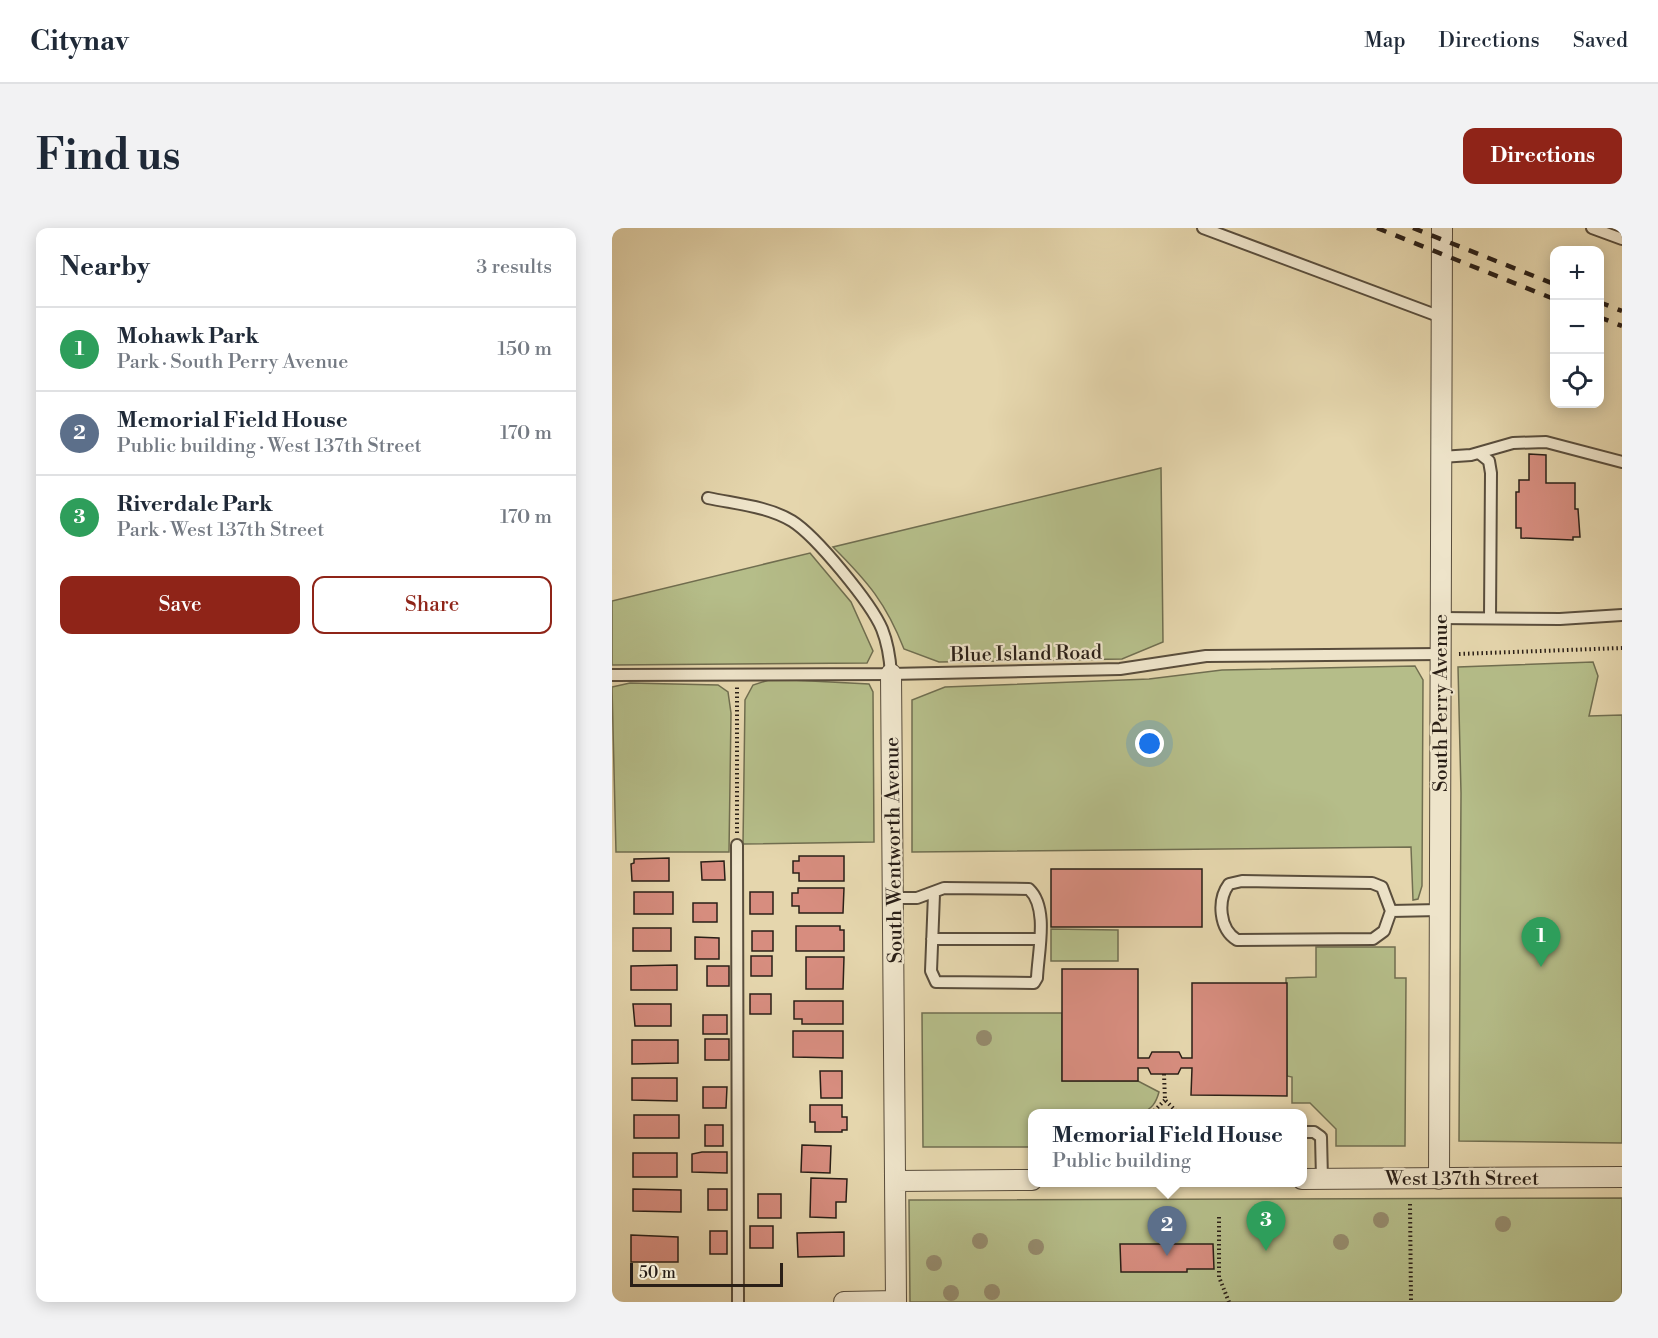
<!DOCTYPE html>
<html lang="en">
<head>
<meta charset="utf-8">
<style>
	body { margin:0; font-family:"Libre Bodoni",serif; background:#f2f2f3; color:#1f2937 }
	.controls { position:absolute; right:18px; top:18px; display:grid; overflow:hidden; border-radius:12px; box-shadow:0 3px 15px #0003 }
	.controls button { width:54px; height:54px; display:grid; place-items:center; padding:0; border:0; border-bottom:2px solid #e0e1e3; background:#fff; color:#1f2937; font:30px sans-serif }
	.scale { position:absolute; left:18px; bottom:15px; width:153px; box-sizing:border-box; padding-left:6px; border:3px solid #2a1f17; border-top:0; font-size:16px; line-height:21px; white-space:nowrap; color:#2a1f17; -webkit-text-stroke:4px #eee4ca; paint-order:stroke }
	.you { position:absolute; left:538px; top:516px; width:21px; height:21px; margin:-15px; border:4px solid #fff; border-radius:50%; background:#1a73e8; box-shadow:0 0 0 9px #1a73e833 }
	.badge { display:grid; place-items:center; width:39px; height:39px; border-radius:50%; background:#8f2418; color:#fff; font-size:20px; font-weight:700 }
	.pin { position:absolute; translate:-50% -50px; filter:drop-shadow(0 2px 3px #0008) }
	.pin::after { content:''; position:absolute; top:32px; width:21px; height:18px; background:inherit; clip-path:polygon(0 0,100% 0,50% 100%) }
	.popup { position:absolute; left:416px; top:881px; width:279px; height:78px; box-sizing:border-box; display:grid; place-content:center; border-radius:12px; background:#fff; filter:drop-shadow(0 2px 4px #0005); font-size:20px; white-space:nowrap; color:#747a83 }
	.popup b { font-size:22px; color:#1f2937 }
	.popup::after { content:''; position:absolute; left:50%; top:100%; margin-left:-12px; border:12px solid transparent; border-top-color:#fff }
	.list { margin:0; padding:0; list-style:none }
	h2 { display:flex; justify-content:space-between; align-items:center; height:78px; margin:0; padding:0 24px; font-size:26px }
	h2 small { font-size:20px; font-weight:400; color:#747a83 }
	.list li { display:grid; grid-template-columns:39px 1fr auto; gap:18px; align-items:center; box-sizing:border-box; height:84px; padding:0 24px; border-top:2px solid #e0e1e3 }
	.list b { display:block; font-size:22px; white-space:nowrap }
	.list p { margin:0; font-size:20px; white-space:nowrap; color:#747a83 }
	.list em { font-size:20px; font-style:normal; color:#747a83 }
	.actions { display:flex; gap:12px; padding:18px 24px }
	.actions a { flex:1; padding:14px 0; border:2px solid #8f2418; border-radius:12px; text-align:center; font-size:21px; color:#8f2418 }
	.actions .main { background:#8f2418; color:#fff }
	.icon { flex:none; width:33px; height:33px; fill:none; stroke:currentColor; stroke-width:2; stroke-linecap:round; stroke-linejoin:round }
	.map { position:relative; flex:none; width:1010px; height:1074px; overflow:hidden; border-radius:12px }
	header { display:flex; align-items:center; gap:36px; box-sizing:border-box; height:84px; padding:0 30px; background:#fff; border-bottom:2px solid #e0e1e3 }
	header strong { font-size:28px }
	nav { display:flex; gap:33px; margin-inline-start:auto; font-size:21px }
	.intro { display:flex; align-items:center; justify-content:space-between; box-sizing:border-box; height:144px; padding:0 36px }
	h1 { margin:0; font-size:42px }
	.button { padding:15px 27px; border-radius:12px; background:#8f2418; color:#fff; font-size:21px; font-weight:700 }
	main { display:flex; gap:36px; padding:0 36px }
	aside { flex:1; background:#fff; border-radius:12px; box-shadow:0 3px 15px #0003 }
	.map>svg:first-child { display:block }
	.green { fill:#b5bd89; stroke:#706e50; stroke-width:1.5 }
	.building { fill:#d78d7f; stroke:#2a1f17; stroke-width:1.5 }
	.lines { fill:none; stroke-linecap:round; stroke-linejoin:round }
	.service-casing { stroke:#594d3c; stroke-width:14 }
	.minor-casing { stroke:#594d3c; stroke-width:22 }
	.path { stroke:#2a1f17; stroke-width:4; stroke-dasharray:1.5 3; stroke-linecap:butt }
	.service { stroke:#eee4ca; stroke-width:10 }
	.minor { stroke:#eee4ca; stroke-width:20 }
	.rail { stroke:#2a1f17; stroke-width:4.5; stroke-dasharray:10 10; stroke-linecap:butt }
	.tree { fill:#958b6d }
	.labels { text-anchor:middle; stroke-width:4.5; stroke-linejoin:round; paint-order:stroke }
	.street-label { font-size:20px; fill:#2a1f17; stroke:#eee4ca }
</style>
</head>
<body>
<header>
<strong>Citynav</strong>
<nav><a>Map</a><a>Directions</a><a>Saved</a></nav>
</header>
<div class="intro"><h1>Find us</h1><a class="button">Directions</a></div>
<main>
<aside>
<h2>Nearby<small>3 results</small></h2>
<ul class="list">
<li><span class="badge" style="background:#2e9e5b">1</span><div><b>Mohawk Park</b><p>Park · South Perry Avenue</p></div><em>150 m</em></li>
<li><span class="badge" style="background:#5c6f8a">2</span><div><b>Memorial Field House</b><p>Public building · West 137th Street</p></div><em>170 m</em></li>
<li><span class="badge" style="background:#2e9e5b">3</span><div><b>Riverdale Park</b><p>Park · West 137th Street</p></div><em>170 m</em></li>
</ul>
<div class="actions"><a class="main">Save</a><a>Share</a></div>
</aside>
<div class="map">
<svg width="1010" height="1074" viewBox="0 0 1010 1074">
	<rect width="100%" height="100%" fill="#e5d6ad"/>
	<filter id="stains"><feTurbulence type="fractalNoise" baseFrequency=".00333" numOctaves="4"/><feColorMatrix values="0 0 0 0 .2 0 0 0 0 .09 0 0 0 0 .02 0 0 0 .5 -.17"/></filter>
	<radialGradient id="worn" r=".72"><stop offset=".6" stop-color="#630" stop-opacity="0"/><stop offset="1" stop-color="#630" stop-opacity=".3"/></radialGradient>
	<path class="green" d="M549 240 551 414 510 431 327 434 292 421C274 375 256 354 221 319Z
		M198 325 239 374 261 423 255 435 0 437V373Z
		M981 434 986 448 977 488 1010 487V915L847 913 849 565 846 439Z
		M803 438 811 452 810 658 806 671 801 672 799 619 300 624V472L333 459 537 451 610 442Z
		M160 451 257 456 261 464 262 614 131 616 133 472 141 457Z
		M18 455 106 457 116 464 119 485 117 624H4L0 459Z
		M439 701 506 702V733H439Z
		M704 719H783V750H794L793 918H724V901L698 875H680V849L675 848 674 750 704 749Z
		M310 785H450V853H526L547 864C544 875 540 881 529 885L420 886V919H311Z
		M1010 970V1074H298L297 972Z"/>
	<path class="building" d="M917 226 934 227V255H963V281H966L968 309H961V312L909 310V300H904V264H907V252H917Z
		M187 628H232V653H187V645H181V633H187Z
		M57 630V653H20L19 636 22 635V631Z
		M112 633 113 652H90L89 634Z
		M439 641H590V699H439Z
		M186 660H232L231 685H187V678H180V665H186Z
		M22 664H61V686H22Z
		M138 664H161V686H138Z
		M81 675H105V694H81Z
		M184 698H228V702H232V723H184Z
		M21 700H59V723H21Z
		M140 703H161V723H140Z
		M83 709 107 710V731H83Z
		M139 728H160V748H139Z
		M194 729H232L231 761H194Z
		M65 737V762H19V738Z
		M95 738H117V758H95Z
		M450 741H526V830H537L540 824H567L570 830H580V755H675V868L579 867 580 840H569L566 846H539L536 840H526V853H450Z
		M138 766H159V786H138Z
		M182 773H231V796H190V791H182Z
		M21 776H59V798H23Z
		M91 787H115V806H91Z
		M181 803H231V830L181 829Z
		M93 811H117V832H93Z
		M20 812H66V835L20 836Z
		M208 843H230V870H209Z
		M20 850H65V873L20 872Z
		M91 859H115L114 880H91Z
		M198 877H230V889H235V902H230V904H203V894H198Z
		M22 887H67V910H22Z
		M93 897H111V918H93Z
		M190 917 219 918 218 945 189 944Z
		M90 924H115V945L80 944V926Z
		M21 925H65V949H21Z
		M199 950 235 951 234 974H224V990L198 989Z
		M21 961 69 962V984L21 983Z
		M96 961H115V982H96Z
		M146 966H169V990H146Z
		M138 998H161V1020H138Z
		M98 1003H115V1026H98Z
		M232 1004V1028L186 1029 185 1005Z
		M19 1007 66 1009V1034H19Z
		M508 1016H601L602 1041H575V1044H509Z"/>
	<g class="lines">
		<defs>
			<path id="service" d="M591 0 829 89
				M980 0 1010 11
				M867 225 877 233 879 245 878 390
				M829 229 859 227 901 215 934 214 1010 234
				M96 270C124 276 155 278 180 293 204 308 259 375 270 401 276 416 278 430 279 446
				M828 390 948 391 1010 387
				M0 447 279 446 508 441 594 428 828 426
				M125 617 126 1074
				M630 653 760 655 770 659 779 683 772 703 761 711 625 712C607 701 605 672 617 656Z
				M281 670H305L332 660 417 661C437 680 426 724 425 750L422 755 324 754 319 743 322 666
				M779 683 827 682
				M320 711H427
				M690 904H702L709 909 710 951"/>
			<path id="minor" d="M279 446 284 1074
				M690 951 1010 949
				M827 951 830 0
				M284 953 420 952
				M232 1074 284 1073"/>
		</defs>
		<use href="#service" class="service-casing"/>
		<use href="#minor" class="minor-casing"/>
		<path class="path" d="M847 426 1010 420
			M125 605V459
			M552 846 553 872 567 886
			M539 886 553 872
			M798 976 799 1074
			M607 989V1049L617 1074"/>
		<use href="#service" class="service"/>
		<use href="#minor" class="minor"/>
		<path class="rail" d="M765 0 942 71
			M801 0 942 56
			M987 74 1010 83
			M987 89 1010 98"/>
	</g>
	<g class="tree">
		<circle cx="372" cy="810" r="8"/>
		<circle cx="769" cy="992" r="8"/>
		<circle cx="891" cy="996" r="8"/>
		<circle cx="368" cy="1013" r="8"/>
		<circle cx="729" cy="1014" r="8"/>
		<circle cx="424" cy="1019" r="8"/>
		<circle cx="322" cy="1035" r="8"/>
		<circle cx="380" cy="1064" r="8"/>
		<circle cx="339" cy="1065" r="8"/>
	</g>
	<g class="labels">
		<g class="street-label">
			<text transform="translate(414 425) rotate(-1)" y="7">Blue Island Road</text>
			<text transform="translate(828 475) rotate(-90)" y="7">South Perry Avenue</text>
			<text transform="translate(281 622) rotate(-91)" y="7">South Wentworth Avenue</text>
			<text x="850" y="957">West 137th Street</text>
		</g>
	</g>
	<rect width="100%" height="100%" filter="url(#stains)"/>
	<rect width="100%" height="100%" fill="url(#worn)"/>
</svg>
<div class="controls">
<button>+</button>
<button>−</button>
<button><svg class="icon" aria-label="locate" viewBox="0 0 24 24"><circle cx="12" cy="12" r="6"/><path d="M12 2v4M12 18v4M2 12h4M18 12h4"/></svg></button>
</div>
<div class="scale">50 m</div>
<div class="you"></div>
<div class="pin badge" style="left:929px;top:739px;background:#2e9e5b">1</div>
<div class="pin badge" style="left:555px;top:1028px;background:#5c6f8a">2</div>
<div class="popup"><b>Memorial Field House</b>Public building</div>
<div class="pin badge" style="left:654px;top:1023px;background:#2e9e5b">3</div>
</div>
</main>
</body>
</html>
